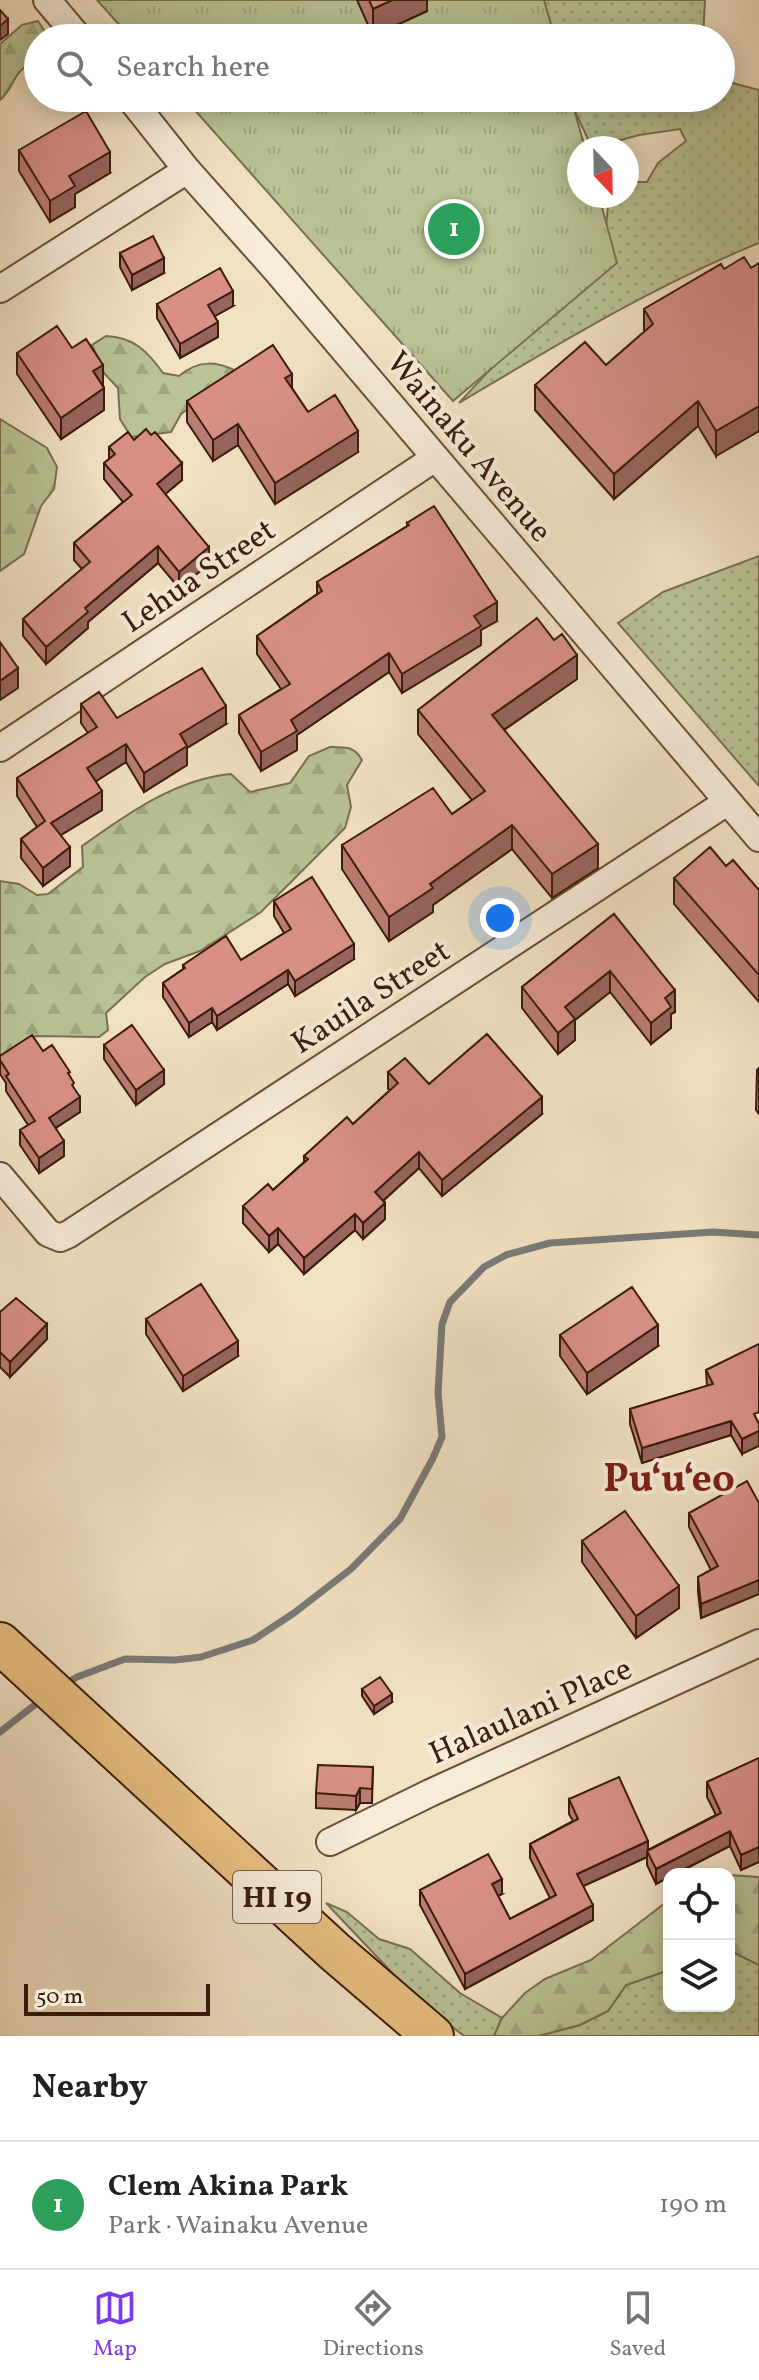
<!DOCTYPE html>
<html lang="en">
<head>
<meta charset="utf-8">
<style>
	body { margin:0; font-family:Vollkorn,serif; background:#f6f6f6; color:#202124 }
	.controls { position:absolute; right:24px; bottom:24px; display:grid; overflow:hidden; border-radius:16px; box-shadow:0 4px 20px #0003 }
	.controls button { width:72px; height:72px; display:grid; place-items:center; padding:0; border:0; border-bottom:2px solid #e0e0e0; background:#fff; color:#202124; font:40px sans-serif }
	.compass { position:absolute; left:567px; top:136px; width:72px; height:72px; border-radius:50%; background:#fff; box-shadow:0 4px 20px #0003; rotate:158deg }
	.scale { position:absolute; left:24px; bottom:20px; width:186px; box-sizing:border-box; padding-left:8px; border:4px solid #3c1c0b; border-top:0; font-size:22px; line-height:28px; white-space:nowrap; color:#3c1c0b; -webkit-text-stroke:6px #f7ecd9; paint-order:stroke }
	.you { position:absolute; left:500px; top:918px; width:28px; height:28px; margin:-20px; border:6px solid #fff; border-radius:50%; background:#1a73e8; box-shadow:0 0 0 12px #1a73e833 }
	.badge { display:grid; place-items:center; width:52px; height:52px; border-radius:50%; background:#7c3aed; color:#fff; font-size:26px; font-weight:700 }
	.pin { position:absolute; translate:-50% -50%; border:4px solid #fff; box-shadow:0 2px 8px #0006 }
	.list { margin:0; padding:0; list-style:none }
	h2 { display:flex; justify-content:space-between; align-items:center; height:104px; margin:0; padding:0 32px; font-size:34px }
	h2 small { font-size:26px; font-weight:400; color:#757577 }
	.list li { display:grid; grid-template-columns:52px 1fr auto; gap:24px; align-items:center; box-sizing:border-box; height:128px; padding:0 32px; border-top:2px solid #e0e0e0 }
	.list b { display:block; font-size:30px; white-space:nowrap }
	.list p { margin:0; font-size:26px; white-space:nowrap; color:#757577 }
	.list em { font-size:26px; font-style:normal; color:#757577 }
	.icon { flex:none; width:44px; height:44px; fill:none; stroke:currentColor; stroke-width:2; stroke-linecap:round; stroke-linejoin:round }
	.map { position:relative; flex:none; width:759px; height:2036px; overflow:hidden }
	.search { position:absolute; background:#fff; box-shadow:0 4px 20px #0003; left:24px; right:24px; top:24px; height:88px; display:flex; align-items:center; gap:20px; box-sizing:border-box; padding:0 28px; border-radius:44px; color:#757577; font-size:30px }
	.sheet { height:232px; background:#fff }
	nav { display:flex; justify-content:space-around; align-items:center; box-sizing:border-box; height:112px; border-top:2px solid #e0e0e0; background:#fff; font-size:22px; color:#757577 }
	nav a { display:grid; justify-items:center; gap:4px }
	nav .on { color:#7c3aed }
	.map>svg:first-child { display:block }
	.grass { fill:url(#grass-dots); stroke:#7a7050; stroke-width:2 }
	.forest { fill:url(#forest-firs); stroke:#7a7050; stroke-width:2 }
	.park { fill:url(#park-tufts); stroke:#7a7050; stroke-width:2 }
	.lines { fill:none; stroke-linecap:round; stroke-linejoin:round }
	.stream { stroke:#797b78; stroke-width:7 }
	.minor-casing { stroke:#6a4e39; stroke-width:30 }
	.primary-casing { stroke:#3c1c0b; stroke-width:44 }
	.minor { stroke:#f7ecd9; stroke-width:26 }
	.primary { stroke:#e9c182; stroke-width:40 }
	.wall { fill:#ba7c73; stroke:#3c1c0b; stroke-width:2 }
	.shaded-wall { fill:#97655e; stroke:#3c1c0b; stroke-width:2 }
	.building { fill:#d89086; stroke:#3c1c0b; stroke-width:2 }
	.labels { text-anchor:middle; stroke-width:8; stroke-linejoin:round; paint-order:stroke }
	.shield { fill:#f7ecd9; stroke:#745a49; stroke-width:2 }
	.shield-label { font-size:30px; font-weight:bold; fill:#3c1c0b }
	.street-label { font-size:32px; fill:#3c1c0b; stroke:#f7ecd9 }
	.district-label { font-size:40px; font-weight:bold; fill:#7a1f14; stroke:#f7ecd9 }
</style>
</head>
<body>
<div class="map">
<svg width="759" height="2036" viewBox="0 0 759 2036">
	<defs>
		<pattern id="grass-dots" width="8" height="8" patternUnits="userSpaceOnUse" patternTransform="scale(2)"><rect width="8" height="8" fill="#b9c395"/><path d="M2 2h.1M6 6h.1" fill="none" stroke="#a0a77f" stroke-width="1.8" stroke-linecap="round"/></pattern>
		<pattern id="forest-firs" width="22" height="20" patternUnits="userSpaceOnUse" patternTransform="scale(2)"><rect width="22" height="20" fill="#b9c395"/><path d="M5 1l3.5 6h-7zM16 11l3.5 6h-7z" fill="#a0a77f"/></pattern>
		<pattern id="park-tufts" width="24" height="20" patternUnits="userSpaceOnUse" patternTransform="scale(2)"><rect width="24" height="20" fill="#b9c395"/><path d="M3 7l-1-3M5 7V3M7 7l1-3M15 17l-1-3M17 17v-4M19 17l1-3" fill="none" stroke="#a0a77f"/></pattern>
	</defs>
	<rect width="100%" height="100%" fill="#f2e2c4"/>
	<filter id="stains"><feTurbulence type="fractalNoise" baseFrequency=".0025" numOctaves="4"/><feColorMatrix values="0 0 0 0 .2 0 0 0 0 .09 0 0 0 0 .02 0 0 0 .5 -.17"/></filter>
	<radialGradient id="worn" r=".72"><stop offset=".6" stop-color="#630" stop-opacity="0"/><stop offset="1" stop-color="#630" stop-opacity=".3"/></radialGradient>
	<path class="grass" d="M528 0H705L703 38H543Z
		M721 80 759 90V243C653 286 557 345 459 403L604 247 609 196H627V182H647L658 163 686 141 680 129 639 135 592 148 569 98H721Z
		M759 556V786L618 623 663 592Z
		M326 1903 347 1912 379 1939 410 1949 460 1993 502 2018 494 2036H464L416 1998Z
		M729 1953H735L759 1965V2036H538L580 2025 608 2011 626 1985 669 1970V2006H729Z"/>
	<path class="forest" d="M38 21 49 38H38V61C11 69 16 87 0 100V44L22 25Z
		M106 336C134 337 148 352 163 373L179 376C199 359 218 361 240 373L181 414 171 432 131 437 120 419 118 388 104 373 92 345Z
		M0 419 47 448 57 467 54 489 41 506 24 554 0 571Z
		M330 747C345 747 354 746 362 760L347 785 351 807 345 828 261 912 200 951 165 964 145 977 106 1013 108 1030 99 1037 36 1036 0 1056V881L19 884 37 895 48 894 83 867 82 846C126 815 175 779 231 774L250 792 290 783 309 756Z
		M729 1875 759 1877V1965L735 1953H729Z
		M669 1900V1970L626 1985 608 2011 580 2025 538 2036H494L502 2018 525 1993 545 1979 591 1960Z"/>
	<path class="park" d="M97 0H544L555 38H131Z
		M184 98H571L585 148H579V196H599L617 263 453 401Z"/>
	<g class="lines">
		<path class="stream" d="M65 1684 77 1677 125 1659 175 1660 201 1657 253 1640 294 1613 351 1569 400 1519 433 1458 442 1437 438 1393 442 1324 450 1302 484 1267 506 1255 550 1243 713 1232 759 1235
			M0 1732 41 1700"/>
		<defs>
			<path id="minor" d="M47 0 79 38
				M130 98 187 170 276 270 759 838
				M0 289 187 170
				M0 748 435 458
				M0 1176 48 1233 60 1238 69 1234 727 802
				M330 1842 430 1793 759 1643"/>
			<path id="primary" d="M0 1643 334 1951 433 2036"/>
		</defs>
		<use href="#minor" class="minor-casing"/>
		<use href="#primary" class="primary-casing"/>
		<use href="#minor" class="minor"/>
		<use href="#primary" class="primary"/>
	</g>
	<path class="wall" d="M357 0H427V11L373 36Z
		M19 150 110 173 75 194V207L50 222 19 171Z
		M120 253 164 273 132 290 120 267Z
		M721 264 716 456 698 426 614 499 535 410V385L606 365 644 332V309Z
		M157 304 233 306 214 316 218 337 180 358 157 318Z
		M72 348 103 386 104 410 61 439 17 374V353Z
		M292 388 308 412 358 452 275 504 238 445 213 461 187 422V401Z
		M134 440 182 480 165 494 209 564 179 588 158 563 88 622V628L46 664 23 636V619L82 569 74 560V543L123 502 104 479V463L109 459V447Z
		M407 523 497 621 481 630V645L402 693 389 672 297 735V750L261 771 239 733V715L281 689 257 654V636L317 594V582L407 526Z
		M577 679 504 730 598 868 552 898 512 849 433 905V912L389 941 342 869V845L452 814 472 800 418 734V710Z
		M81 704 117 718 226 724 187 748V765L144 792 126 762 96 781 102 810 61 835 70 866 43 886 21 858V839L37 827 17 796V778L88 733 81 723Z
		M726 866 759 890V1002L674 904V878Z
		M274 901 354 959 295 996 288 984 217 1030 212 1022 189 1037 163 997V983L183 969V965L241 960 284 933 274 916Z
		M614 914 675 1012 671 1014V1028L651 1044 610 992 575 1020V1040L558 1054 522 1008V987Z
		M104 1045 164 1084 136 1105 104 1059Z
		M43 1051 70 1077 80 1112 56 1128 64 1156 39 1173 20 1145V1130L28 1125 6 1091V1083L0 1074V1056Z
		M759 1068V1114L756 1110 757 1070Z
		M388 1072 542 1114 442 1196 419 1168 383 1201 385 1219 363 1239 355 1230 304 1274 278 1244 269 1252 243 1223V1206L273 1190 304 1162V1156L353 1124 390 1090 388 1089Z
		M0 1312 47 1339 10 1377 0 1367Z
		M146 1319 238 1356 183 1391 146 1334Z
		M560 1335 658 1346 587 1394 560 1356Z
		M759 1344 742 1454 731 1435 642 1463 630 1424V1409L707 1386 706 1370Z
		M759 1503V1594L701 1618 698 1592V1577L711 1570 689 1527V1513Z
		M582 1541 679 1608 636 1638 582 1562Z
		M362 1689 392 1702 374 1714 362 1696Z
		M759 1758V1862L741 1870 730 1846 656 1884 647 1865V1857L583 1886 593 1920 465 1989 420 1905V1890L502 1894 498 1896 510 1919 550 1898 530 1858V1844L573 1821 569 1814V1799L648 1850 716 1815 707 1797V1782Z
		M373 1767 372 1803H360L356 1810 316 1808V1793Z"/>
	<path class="shaded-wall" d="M392 0H427V11L373 36V9Z
		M8 19V34L0 40V26Z
		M110 152V173L75 194V207L50 222V201L69 176Z
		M164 258V273L132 290V275Z
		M233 291V306L208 320V305Z
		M218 322V337L180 358V344Z
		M103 365V386L93 371Z
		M292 374V395L285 378Z
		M104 388V410L61 439V418Z
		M698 401V426L614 499V474Z
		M759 406V431L716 456V431Z
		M238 424V445L213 461V440Z
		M358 431V452L275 504V483Z
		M182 463V480L157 501V484Z
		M158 546V563L88 622V628L46 664V647L85 608Z
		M209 547V564L179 588V572Z
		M497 602V621L481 630V645L402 693V674L474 616Z
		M389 653V672L297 735V750L261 771V752L291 720Z
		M577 655V679L492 738V715Z
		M18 668V688L0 700V681Z
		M226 706V724L187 748V765L144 792V773L180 734Z
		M126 744V762L87 787V768Z
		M102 791V810L51 841V823Z
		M512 825V849L433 905V912L389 941V917L430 884Z
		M598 844V868L552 898V874Z
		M70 847V866L43 886V868Z
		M354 944V959L295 996V981Z
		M288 970V984L217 1030V1016Z
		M610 971V992L575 1020V1040L558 1054V1033L565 1007Z
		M675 990V1012L671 1014V1028L651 1044V1023L665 998Z
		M212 1008V1022L189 1037V1023Z
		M164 1070V1084L136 1105V1090Z
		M80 1097V1112L49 1132V1118Z
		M542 1097V1114L442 1196V1180Z
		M64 1141V1156L39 1173V1158Z
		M419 1152V1168L375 1208V1192Z
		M385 1203V1219L363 1239V1223Z
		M355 1214V1230L304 1274V1258Z
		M278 1228V1244L269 1252V1236Z
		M47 1324V1339L10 1377V1362Z
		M658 1325V1346L587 1394V1373Z
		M238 1341V1356L183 1391V1376Z
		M731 1421V1435L642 1463V1448Z
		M759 1431V1446L742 1454V1439Z
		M759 1580V1594L701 1618V1604Z
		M679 1586V1608L636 1638V1616Z
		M392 1694V1702L374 1714V1706Z
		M360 1788V1803L356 1810V1796Z
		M730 1831V1846L675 1874H669V1877L656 1884V1869Z
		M648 1841V1854L647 1851V1857L577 1889V1874Z
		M759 1847V1862L741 1870V1855Z
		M502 1879V1894L492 1899V1884Z
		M593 1905V1920L465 1989V1974Z"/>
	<path class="building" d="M369 0H392L373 9Z
		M0 10 8 19 0 26Z
		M86 111 110 152 69 176 75 186 50 201 19 150Z
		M153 236 164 258 132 275 120 253Z
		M744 257 751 268 759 263V406L716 431 698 401 614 474 535 385 585 342 606 365 653 324 644 309 721 264 724 269Z
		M220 268 233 291 208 305 218 322 180 344 157 304Z
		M57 326 72 348 86 339 103 365 93 371 104 388 61 418 17 353Z
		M273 345 292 374 285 378 308 412 335 395 358 431 275 483 238 424 213 440 187 401Z
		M146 429 151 435 155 432 182 463 157 484 209 547 179 572 158 546 85 608 88 612 46 647 23 619 90 562 74 543 132 495 104 463 115 454 109 447 128 432 134 440Z
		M434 506 497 602 474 616 481 626 402 674 389 653 291 720 297 731 261 752 239 715 290 684 257 636 322 591 317 582 409 525 407 523Z
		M537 618 554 640 562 634 577 655 492 715 598 844 552 874 512 825 430 884 433 888 389 917 342 845 433 788 452 814 485 791 418 710Z
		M0 642 18 668 0 681Z
		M202 668 226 706 180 734 187 746 144 773 126 744 87 768 102 791 51 823 70 847 43 868 21 839 45 821 17 778 97 727 81 704 99 692 117 718Z
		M710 847 726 866 733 860 759 890V975L674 878Z
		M312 877 354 944 295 981 288 970 217 1016 212 1008 189 1023 163 983 185 968 183 965 226 936 241 960 291 929 274 901Z
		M614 914 675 990 665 998 671 1007 651 1023 610 971 565 1007 575 1019 558 1033 522 987Z
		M132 1025 164 1070 136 1090 104 1045Z
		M487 1034 542 1097 442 1180 419 1152 375 1192 385 1203 363 1223 355 1214 304 1258 278 1228 269 1236 243 1206 268 1184 273 1190 308 1159 304 1156 347 1117 353 1124 398 1083 388 1072 405 1058 429 1084Z
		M32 1035 43 1051 52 1045 70 1072 68 1073 74 1083 72 1085 80 1097 49 1118 64 1141 39 1158 20 1130 35 1121 6 1076 9 1074 0 1060V1056Z
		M201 1284 238 1341 183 1376 146 1319Z
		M632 1287 658 1325 587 1373 560 1335Z
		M16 1298 47 1324 10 1362 0 1352V1312Z
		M759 1344V1412L754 1414 759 1424V1431L742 1439 731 1421 642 1448 630 1409 713 1384 706 1370Z
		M747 1481 759 1503V1580L701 1604 698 1577 718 1566 689 1513Z
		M625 1511 679 1586 636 1616 582 1541Z
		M380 1677 392 1694 374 1706 362 1689Z
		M759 1758V1847L741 1855 730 1831 656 1869 647 1851 721 1813 707 1782Z
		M318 1765 373 1767 372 1789 360 1788 356 1796 316 1793Z
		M619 1777 648 1841 577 1874 593 1905 465 1974 420 1890 488 1854 502 1879 492 1884 510 1919 556 1895 530 1844 578 1819 569 1799Z"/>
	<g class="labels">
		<rect class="shield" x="233" y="1871" width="88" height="52" rx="6"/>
		<g class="shield-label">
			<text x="277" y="1907">HI 19</text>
		</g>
		<g class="street-label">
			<text transform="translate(470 446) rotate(50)" y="11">Wainaku Avenue</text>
			<text transform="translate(198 575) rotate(-34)" y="11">Lehua Street</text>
			<text transform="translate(370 996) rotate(-33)" y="11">Kauila Street</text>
			<text transform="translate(530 1710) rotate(-24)" y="11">Halaulani Place</text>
		</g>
		<g class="district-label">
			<text x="669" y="1491">Pu‘u‘eo</text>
		</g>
	</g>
	<rect width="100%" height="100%" filter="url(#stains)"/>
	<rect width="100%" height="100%" fill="url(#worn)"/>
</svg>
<div class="controls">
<button><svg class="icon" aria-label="locate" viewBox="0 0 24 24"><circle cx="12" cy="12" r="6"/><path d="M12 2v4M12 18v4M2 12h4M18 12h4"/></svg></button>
<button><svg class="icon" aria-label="layers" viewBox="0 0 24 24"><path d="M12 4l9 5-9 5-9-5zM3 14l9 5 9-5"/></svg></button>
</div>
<svg class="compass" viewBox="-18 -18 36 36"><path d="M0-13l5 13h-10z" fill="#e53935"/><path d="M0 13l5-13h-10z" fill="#757577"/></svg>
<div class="scale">50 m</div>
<div class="you"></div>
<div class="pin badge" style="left:454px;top:229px;background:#2e9e5b">1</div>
<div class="search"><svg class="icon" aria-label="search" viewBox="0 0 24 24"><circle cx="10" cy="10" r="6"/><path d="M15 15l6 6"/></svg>Search here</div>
</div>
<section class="sheet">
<h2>Nearby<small></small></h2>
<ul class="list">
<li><span class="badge" style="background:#2e9e5b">1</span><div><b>Clem Akina Park</b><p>Park · Wainaku Avenue</p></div><em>190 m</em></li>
</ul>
</section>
<nav>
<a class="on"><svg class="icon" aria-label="map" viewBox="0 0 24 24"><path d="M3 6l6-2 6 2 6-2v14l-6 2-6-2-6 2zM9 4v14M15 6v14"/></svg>Map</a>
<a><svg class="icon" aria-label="directions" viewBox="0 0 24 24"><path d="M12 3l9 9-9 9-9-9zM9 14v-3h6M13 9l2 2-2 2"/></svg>Directions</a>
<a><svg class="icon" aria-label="saved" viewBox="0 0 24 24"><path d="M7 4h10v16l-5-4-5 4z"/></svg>Saved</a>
</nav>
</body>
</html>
